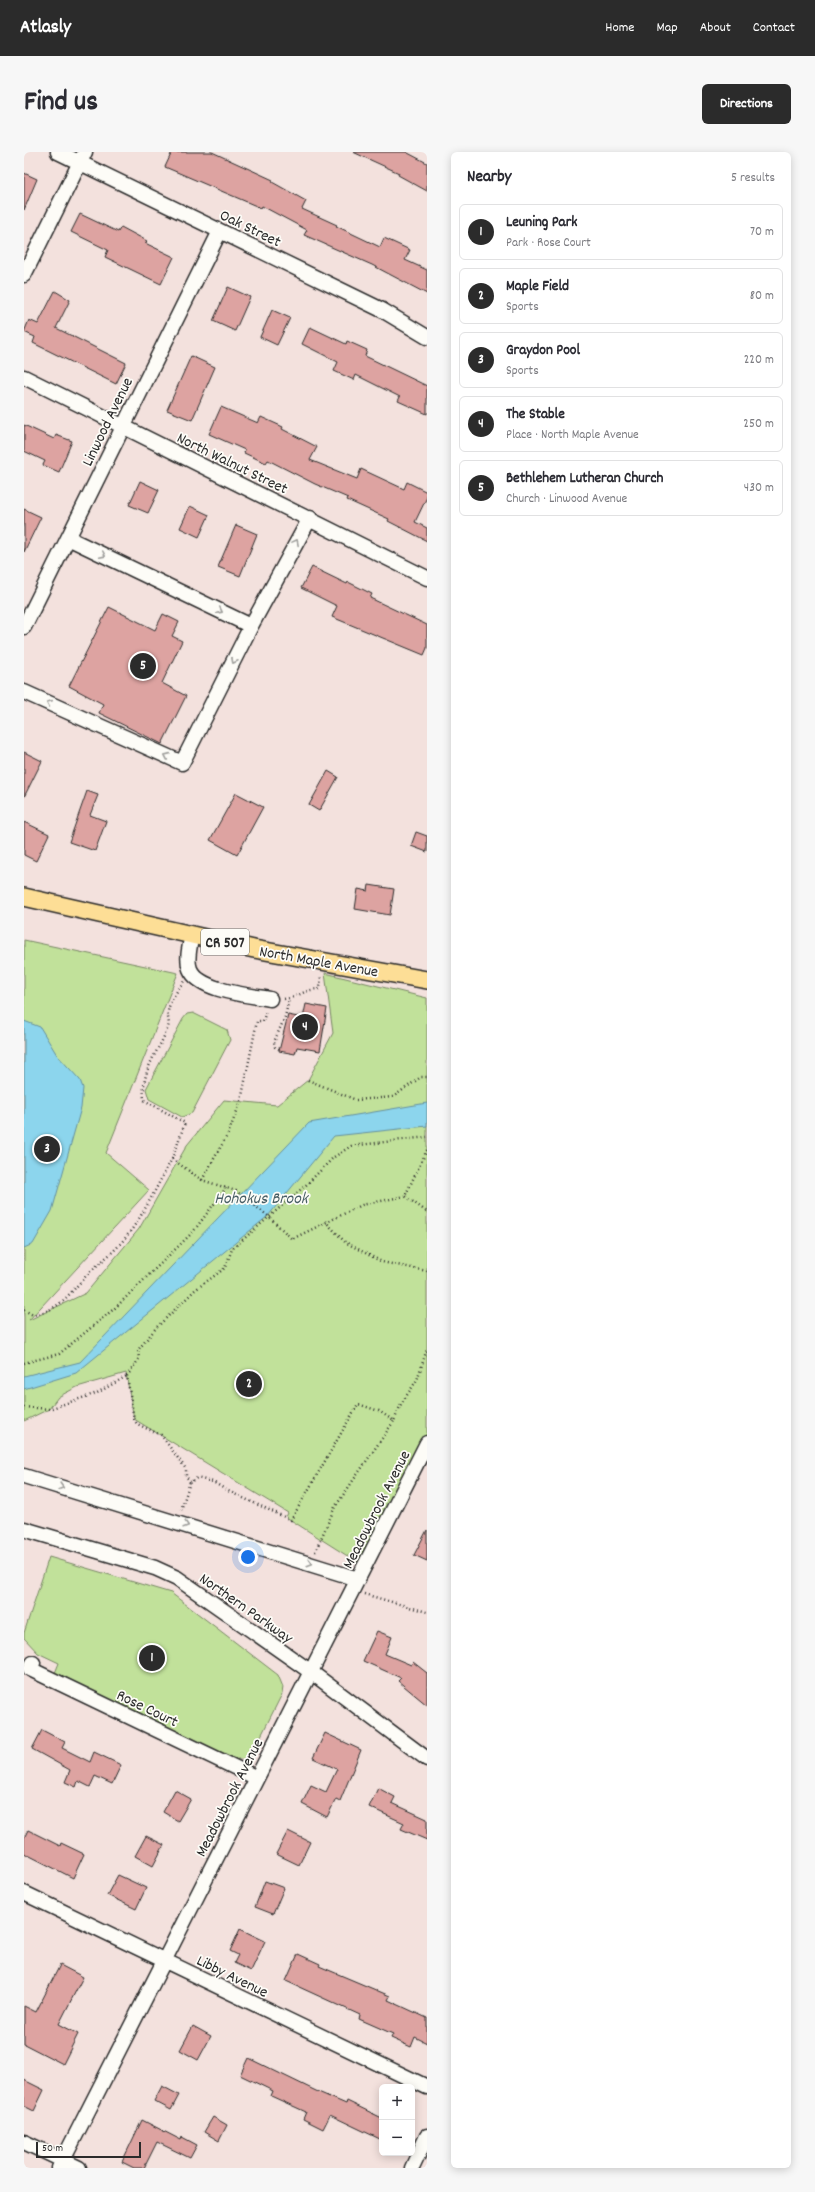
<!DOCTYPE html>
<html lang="en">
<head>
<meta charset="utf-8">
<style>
	body { margin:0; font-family:Dekko,sans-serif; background:#f7f7f7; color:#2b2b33 }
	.controls { position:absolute; right:12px; bottom:12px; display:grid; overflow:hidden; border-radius:6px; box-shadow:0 2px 10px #0003 }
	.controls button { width:36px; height:36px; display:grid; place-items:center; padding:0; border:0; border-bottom:1px solid #e1e1e2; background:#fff; color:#2b2b33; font:20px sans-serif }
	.scale { position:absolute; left:12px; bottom:10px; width:105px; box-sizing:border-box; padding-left:4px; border:2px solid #2b2b2b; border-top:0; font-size:11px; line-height:14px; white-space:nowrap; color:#2b2b2b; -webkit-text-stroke:3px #fdfcf7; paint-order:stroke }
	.you { position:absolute; left:224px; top:1405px; width:14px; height:14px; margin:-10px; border:3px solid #fff; border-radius:50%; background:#1a73e8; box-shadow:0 0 0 6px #1a73e833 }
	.badge { display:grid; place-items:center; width:26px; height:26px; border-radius:50%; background:#2b2b2b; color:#fff; font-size:13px; font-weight:700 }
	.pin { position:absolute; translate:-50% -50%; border:2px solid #fff; box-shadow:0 1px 4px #0006 }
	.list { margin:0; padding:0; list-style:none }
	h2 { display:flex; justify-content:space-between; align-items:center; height:52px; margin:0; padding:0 16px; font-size:17px }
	h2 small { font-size:13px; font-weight:400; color:#7c7c81 }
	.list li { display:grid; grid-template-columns:26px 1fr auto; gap:12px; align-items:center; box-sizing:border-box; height:56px; margin:0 8px 8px; padding:0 8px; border:1px solid #e1e1e2; border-radius:6px }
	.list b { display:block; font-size:15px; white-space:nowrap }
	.list p { margin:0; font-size:13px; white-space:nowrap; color:#7c7c81 }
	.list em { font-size:13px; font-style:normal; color:#7c7c81 }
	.map { position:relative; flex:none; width:403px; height:2016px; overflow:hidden; border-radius:6px }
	header { display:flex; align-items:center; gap:24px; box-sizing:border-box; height:56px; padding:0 20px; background:#2b2b2b; color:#fff }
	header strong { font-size:19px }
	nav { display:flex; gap:22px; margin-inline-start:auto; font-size:14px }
	.intro { display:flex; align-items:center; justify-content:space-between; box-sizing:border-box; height:96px; padding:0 24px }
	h1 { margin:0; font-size:28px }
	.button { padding:10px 18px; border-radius:6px; background:#2b2b2b; color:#fff; font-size:14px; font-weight:700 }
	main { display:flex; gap:24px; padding:0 24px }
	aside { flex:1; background:#fff; border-radius:6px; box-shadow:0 2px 10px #0003 }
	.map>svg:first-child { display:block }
	.green { fill:#c1e19a; stroke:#768662 }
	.water { fill:#8cd5ed; stroke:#65919f }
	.building { fill:#dda3a1; stroke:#2b2b2b }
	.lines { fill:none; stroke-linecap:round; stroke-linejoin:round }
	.minor-casing { stroke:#2b2b2b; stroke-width:17 }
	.major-casing { stroke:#2b2b2b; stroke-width:20 }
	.path { stroke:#2b2b2b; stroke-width:2.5; stroke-dasharray:1 3; stroke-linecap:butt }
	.minor { stroke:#fdfcf7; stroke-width:14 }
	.major { stroke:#fdde96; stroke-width:17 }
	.oneway { stroke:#9e9e9b }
	.labels { text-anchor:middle; stroke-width:3.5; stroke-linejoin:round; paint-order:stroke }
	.shield { fill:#fdfcf7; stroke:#6a6a68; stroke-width:1 }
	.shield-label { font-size:15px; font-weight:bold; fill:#2b2b2b }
	.street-label { font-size:16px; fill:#2b2b2b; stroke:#fdfcf7 }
	.water-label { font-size:17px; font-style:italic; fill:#485e65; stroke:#fdfcf7 }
</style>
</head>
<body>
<header>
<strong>Atlasly</strong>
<nav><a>Home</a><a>Map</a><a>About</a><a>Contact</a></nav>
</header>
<div class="intro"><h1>Find us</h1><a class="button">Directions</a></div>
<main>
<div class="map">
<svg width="403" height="2016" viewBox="0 0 403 2016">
	<rect width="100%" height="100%" fill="#f3e1dd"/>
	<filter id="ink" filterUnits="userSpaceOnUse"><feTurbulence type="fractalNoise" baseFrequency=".025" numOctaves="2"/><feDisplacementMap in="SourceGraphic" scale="8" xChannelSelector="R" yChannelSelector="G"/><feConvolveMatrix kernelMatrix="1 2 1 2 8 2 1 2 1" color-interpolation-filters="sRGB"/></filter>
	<g filter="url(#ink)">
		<path class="green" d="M0 788 154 821 82 1001 125 1038 5 1168 62 1141 115 1077 163 993 200 948 253 953 284 928 309 881 301 821 403 846V1291L333 1410 262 1365 264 1361 110 1267 102 1221 53 1235 34 1245 25 1257 0 1269Z
			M169 861 203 878 206 888 168 961 158 965 125 947 122 937 159 867 163 862Z
			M25 1405 147 1441 254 1523 259 1535 258 1542 226 1606 205 1608 31 1521 35 1511 14 1501 0 1486V1481Z"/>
		<path class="water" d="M0 869 16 875 33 903 56 928 59 936 57 956 28 1059 9 1092 0 1096Z
			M403 951V974L310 984 244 1064 52 1221 0 1237V1224L56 1210 285 971Z"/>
		<path class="building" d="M148 0H188L249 28 248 30 282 49 278 57 313 73 312 74 356 95 360 86 386 98 381 108 403 118V142L348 113 280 83 283 78 238 54 237 56 141 15Z
			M329 0H382L403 11V39L374 23 375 21Z
			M0 21 13 27 0 58Z
			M56 62 94 80 97 75 123 89 121 91 150 105 137 132 81 105 84 98 47 80Z
			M204 135 226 145 211 179 189 169Z
			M31 139 46 148 32 176 102 211 92 232 9 191 11 185 0 180 5 168 14 172Z
			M248 158 266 166 253 193 236 185Z
			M286 175 322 192 323 189 343 198 341 204 403 234V262L374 249 376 245 332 223 330 228 310 219 314 210 278 192Z
			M167 204 191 215 168 268 143 258Z
			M197 255 234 271 237 265 259 275 258 277 293 295 286 308 333 327 337 317 380 337 383 330 403 340V345L391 370 403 376V389L364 369 365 367 323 348 324 346 291 332 244 308 242 311 220 301 221 298 185 282Z
			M0 273 30 287 32 283 48 289 35 320 19 313 21 309 0 299Z
			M116 329 135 338 124 361 105 353Z
			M166 354 185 363 175 385 156 376Z
			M0 357 17 365 0 400Z
			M212 373 233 382 216 424 194 415Z
			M288 415 323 432 324 430 348 442 346 446 403 473V496L400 503 308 465 313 454 277 436Z
			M85 455 131 478 139 462 155 470 148 484 158 489 138 531 162 544 138 592 75 561 79 552 45 534Z
			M0 600 18 609 0 645Z
			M304 619 314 625 295 659 285 653Z
			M63 639 74 643 66 663 82 669 71 699 45 690Z
			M212 641 239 655 213 703 186 688Z
			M0 670 25 682 12 709 0 703Z
			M392 680 403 684V700L387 694Z
			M345 733 370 737 366 763 331 757 334 737 344 739Z
			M282 852 303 856 296 899 273 895 271 902 255 899 264 863 279 866Z
			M403 1378V1409L390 1403Z
			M353 1479 368 1485 361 1502 387 1513 389 1510 403 1521V1553L374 1529 377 1526 339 1509Z
			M18 1578 41 1590 38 1596 66 1610 70 1600 97 1613 88 1632 71 1624 66 1635 54 1629 52 1635 41 1630 46 1618 8 1597Z
			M301 1581 337 1598 316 1649 312 1647 303 1665 278 1652 287 1633 302 1640 313 1617 289 1606Z
			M354 1636 371 1645 368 1651 403 1667V1688L377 1677 380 1671 345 1655Z
			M151 1638 167 1647 154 1669 139 1660Z
			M4 1678 36 1694 37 1691 60 1702 49 1726 0 1701V1686Z
			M264 1679 286 1690 275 1713 252 1702Z
			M122 1684 140 1693 129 1714 111 1704Z
			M94 1723 122 1736 112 1757 83 1743Z
			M241 1729 260 1736 249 1762 231 1755Z
			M216 1777 241 1789 227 1819 210 1811 214 1803 206 1799Z
			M274 1802 296 1812 295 1814 366 1844 364 1848 403 1866V1891L391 1885 387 1895 367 1886 369 1882 335 1867 336 1863 262 1829Z
			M36 1813 59 1825 35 1872 54 1882 39 1912 0 1892V1854L12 1860Z
			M169 1874 187 1884 174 1908 156 1898Z
			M224 1906 292 1939 322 1952 323 1949 358 1966V1988L306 1963 299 1977 279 1967 282 1960 247 1944 249 1939 216 1923Z
			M0 1928 20 1938 10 1959 0 1954Z
			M138 1934 155 1943 147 1958 130 1949Z
			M189 1965 203 1973 195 1989 180 1980Z
			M118 1968 157 1988 158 1985 173 1993 166 2006 133 1990 120 2016H110L98 2010Z"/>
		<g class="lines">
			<defs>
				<path id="minor" d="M34 0 358 158 403 185
					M0 123 61 0
					M0 225 403 426
					M44 386 227 474 286 366
					M0 475 196 79
					M0 540 158 611 227 474
					M168 783C166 793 162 807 166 817 175 839 224 843 246 847
					M0 1324 334 1427
					M0 1377 131 1416 153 1426 287 1520 403 1607
					M9 1511 6 1517 233 1626
					M0 1741 403 1935
					M0 1990 55 2016
					M35 2016 403 1291
					M388 2016 403 1984"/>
				<path id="major" d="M0 745 230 797 403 828"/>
			</defs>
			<use href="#minor" class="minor-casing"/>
			<use href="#major" class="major-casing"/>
			<path class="path" d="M260 847C276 845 280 837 296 837L297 823
				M255 897 251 895 250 890 261 865 265 847
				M284 928 332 948 369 945 397 925H403
				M403 998 381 1044 403 1060
				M148 1007 161 971 120 948C117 916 134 902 144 875 146 870 143 865 144 860 145 849 154 838 160 829
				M178 1028 204 982 217 949 233 869H239L242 859
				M301 1069 321 1090 358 1110 403 1119
				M0 1158 9 1163C37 1157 43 1144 62 1124 73 1112 87 1103 97 1091 119 1066 132 1035 148 1007L178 1028 212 1039 244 1064 268 1087 338 1053 381 1044
				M0 1211 35 1202 91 1156 169 1080 202 1036
				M0 1255 25 1257 73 1241 103 1224
				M166 1330 162 1324V1317L137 1283 113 1272 110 1267 103 1224 115 1207 114 1198 132 1176 171 1138 201 1116 208 1097 282 1033 310 1005 327 994 403 985
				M157 1358 166 1330 173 1326 189 1330 204 1339 267 1368 334 1252 355 1259 370 1269 377 1252 393 1228 403 1197
				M291 1400 311 1355 370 1269
				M340 1442 403 1460"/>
			<use href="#minor" class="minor"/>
			<use href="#major" class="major"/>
		</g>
		<defs><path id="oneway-chevron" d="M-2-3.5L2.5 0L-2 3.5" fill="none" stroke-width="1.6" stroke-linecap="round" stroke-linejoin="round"/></defs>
		<g class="oneway">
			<use href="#oneway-chevron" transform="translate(272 390) rotate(-62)"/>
			<use href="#oneway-chevron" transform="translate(79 403) rotate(26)"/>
			<use href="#oneway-chevron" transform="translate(196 459) rotate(26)"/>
			<use href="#oneway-chevron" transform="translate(210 509) rotate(117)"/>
			<use href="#oneway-chevron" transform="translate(25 551) rotate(-156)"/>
			<use href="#oneway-chevron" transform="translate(143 604) rotate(-156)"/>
			<use href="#oneway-chevron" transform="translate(37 1335) rotate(17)"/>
			<use href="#oneway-chevron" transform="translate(162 1373) rotate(17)"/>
			<use href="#oneway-chevron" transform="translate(286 1411) rotate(17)"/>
		</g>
	</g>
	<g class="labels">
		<rect class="shield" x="177" y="777" width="48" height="26" rx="3"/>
		<g class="shield-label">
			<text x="201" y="795">CR 507</text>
		</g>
		<g class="street-label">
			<text transform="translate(227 75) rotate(26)" y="6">Oak Street</text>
			<text transform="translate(82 269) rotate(-64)" y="6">Linwood Avenue</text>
			<text transform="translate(209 310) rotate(26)" y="6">North Walnut Street</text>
			<text transform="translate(295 808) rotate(10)" y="6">North Maple Avenue</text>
			<text transform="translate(351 1357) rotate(-63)" y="6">Meadowbrook Avenue</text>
			<text transform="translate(223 1455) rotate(35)" y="6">Northern Parkway</text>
			<text transform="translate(124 1555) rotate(26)" y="6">Rose Court</text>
			<text transform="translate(204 1645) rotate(-63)" y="6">Meadowbrook Avenue</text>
			<text transform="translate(209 1823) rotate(26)" y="6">Libby Avenue</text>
		</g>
		<g class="water-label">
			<text x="237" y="1051">Hohokus Brook</text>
		</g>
	</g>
</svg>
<div class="controls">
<button>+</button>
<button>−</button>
</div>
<div class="scale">50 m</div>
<div class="you"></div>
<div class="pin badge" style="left:128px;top:1506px">1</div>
<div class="pin badge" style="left:225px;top:1232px">2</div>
<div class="pin badge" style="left:23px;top:997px">3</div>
<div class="pin badge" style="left:281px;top:875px">4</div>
<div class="pin badge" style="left:119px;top:514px">5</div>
</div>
<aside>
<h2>Nearby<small>5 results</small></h2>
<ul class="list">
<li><span class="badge">1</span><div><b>Leuning Park</b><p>Park · Rose Court</p></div><em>70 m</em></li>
<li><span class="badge">2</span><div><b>Maple Field</b><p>Sports</p></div><em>80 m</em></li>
<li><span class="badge">3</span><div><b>Graydon Pool</b><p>Sports</p></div><em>220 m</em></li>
<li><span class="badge">4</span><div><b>The Stable</b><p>Place · North Maple Avenue</p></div><em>250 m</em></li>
<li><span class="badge">5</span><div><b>Bethlehem Lutheran Church</b><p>Church · Linwood Avenue</p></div><em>430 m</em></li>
</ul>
</aside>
</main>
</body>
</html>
